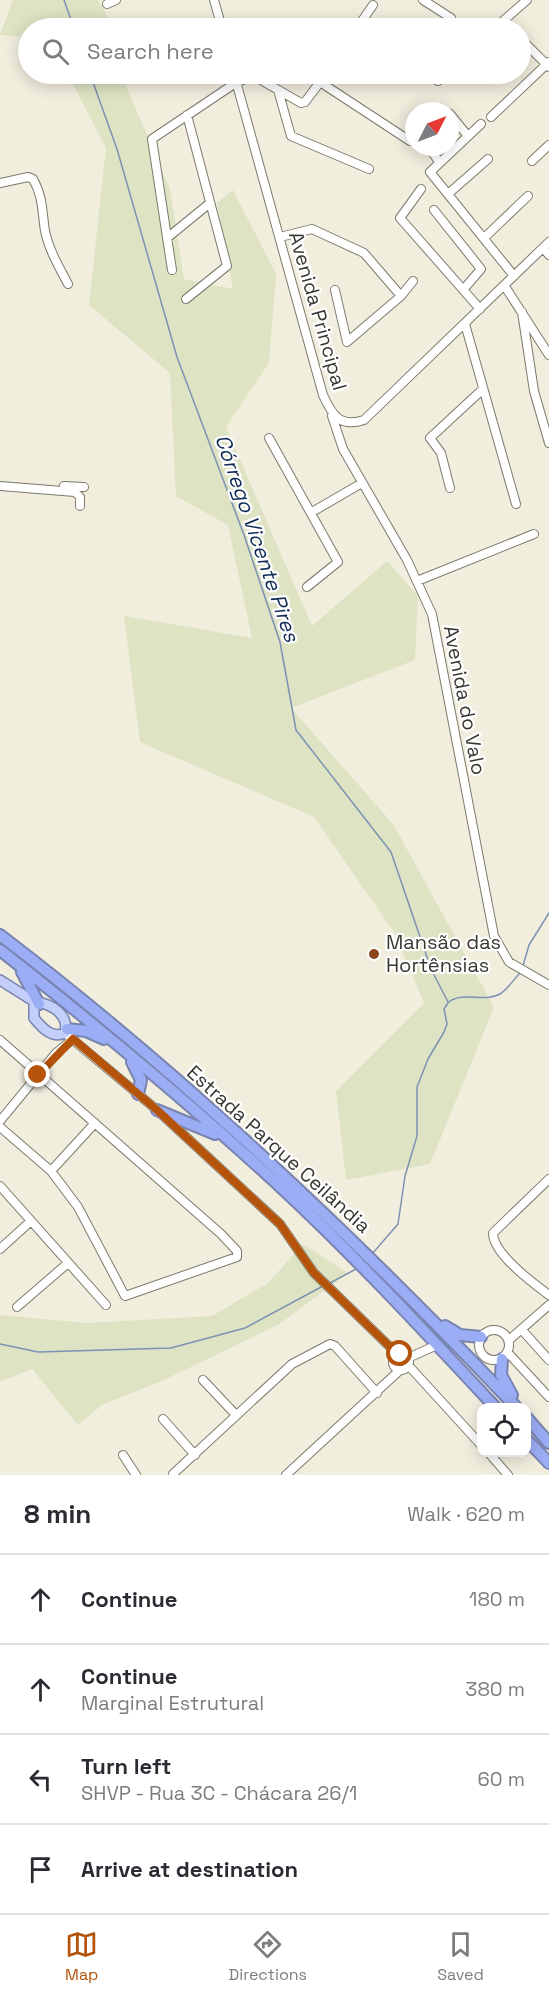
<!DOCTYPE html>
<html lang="en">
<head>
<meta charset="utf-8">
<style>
	body { margin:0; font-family:"Space Grotesk",sans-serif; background:#f7f7f7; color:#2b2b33 }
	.controls { position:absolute; right:18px; bottom:18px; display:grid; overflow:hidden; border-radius:12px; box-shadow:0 3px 15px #0003 }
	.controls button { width:54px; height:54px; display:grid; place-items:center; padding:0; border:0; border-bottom:2px solid #e1e1e2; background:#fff; color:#2b2b33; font:30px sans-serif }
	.compass { position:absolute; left:405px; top:102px; width:54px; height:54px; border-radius:50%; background:#fff; box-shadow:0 3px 15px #0003; rotate:48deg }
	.stop { position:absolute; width:18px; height:18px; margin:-14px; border:4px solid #b45309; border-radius:50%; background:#fff }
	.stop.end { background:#b45309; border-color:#fff; box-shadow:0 2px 6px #0008 }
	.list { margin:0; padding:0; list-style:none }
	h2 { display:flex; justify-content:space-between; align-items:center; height:78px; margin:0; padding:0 24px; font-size:26px }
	h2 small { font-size:20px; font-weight:400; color:#7c7c81 }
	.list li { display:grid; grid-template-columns:39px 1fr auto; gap:18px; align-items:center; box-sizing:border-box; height:90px; padding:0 24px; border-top:2px solid #e1e1e2 }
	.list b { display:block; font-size:22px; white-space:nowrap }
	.list p { margin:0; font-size:20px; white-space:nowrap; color:#7c7c81 }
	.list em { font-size:20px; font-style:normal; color:#7c7c81 }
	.icon { flex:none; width:33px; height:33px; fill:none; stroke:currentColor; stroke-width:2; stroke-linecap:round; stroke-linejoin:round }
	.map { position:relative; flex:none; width:549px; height:1475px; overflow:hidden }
	.search { position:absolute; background:#fff; box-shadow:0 3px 15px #0003; left:18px; right:18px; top:18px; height:66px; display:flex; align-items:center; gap:15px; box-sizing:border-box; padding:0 21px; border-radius:33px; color:#7c7c81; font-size:22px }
	.sheet { height:438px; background:#fff }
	nav { display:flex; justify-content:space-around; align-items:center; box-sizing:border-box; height:84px; border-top:2px solid #e1e1e2; background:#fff; font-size:16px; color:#7c7c81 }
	nav a { display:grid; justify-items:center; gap:3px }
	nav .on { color:#b45309 }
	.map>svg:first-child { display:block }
	.green { fill:#dde3c3 }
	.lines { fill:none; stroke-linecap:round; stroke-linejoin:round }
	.stream { stroke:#7d92b2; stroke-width:1.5 }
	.minor-casing { stroke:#7d796b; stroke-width:10 }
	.major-casing { stroke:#7984b0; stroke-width:12 }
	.highway-casing { stroke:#7984b0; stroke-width:14 }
	.minor { stroke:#fff; stroke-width:8 }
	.major { stroke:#c3cef9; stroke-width:9 }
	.highway { stroke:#9badf5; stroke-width:10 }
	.route { stroke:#b45309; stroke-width:8 }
	.poi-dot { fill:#8b471c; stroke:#fff; stroke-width:2 }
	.labels { text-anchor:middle; stroke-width:4.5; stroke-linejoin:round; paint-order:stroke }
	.street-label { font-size:20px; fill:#393731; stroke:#fff }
	.poi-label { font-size:20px; fill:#393731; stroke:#fff; text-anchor:start }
	.water-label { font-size:21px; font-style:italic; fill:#102c56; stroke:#fff }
</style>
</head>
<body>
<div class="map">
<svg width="549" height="1475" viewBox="0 0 549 1475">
	<rect width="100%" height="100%" fill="#f2eede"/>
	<path class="green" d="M13 0H98L114 28H28V37L0 35Z
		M68 74H121L170 189 184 279 233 289 217 203 233 190 276 274 269 363 226 427 312 626 387 561 418 596 415 660 291 708 393 824 494 1007 430 1164 346 1180 336 1091 424 1003 394 932 314 817 140 742 124 616 252 638 228 525 176 496 170 373 89 305 106 148Z
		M303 1244 348 1273 278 1325 164 1380 102 1405 78 1425 32 1369 0 1382V1315L87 1323 212 1316 268 1283Z"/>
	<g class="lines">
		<path class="stream" d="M64 0 74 28
			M90 74 117 149 177 357 244 535 280 642 296 730 391 852 431 969 448 1002
			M523 966 529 945 549 913
			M449 1002C463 991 484 1003 500 994 507 990 514 979 520 973
			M372 1254 398 1224 405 1176 417 1136V1087L428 1059 444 1032 447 1024 444 1009 448 1003
			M330 1283 358 1268
			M0 1344 38 1352 171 1348 245 1328 323 1286"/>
		<defs>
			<path id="minor" d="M214 0 222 28
				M423 0 451 18
				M107 4 116 0
				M503 21 511 28
				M357 28 373 5
				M495 28 527 0
				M520 38 549 67
				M234 74 323 395C332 415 340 428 364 420L549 242
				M427 74 438 81
				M320 82 410 141
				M278 90 291 136 369 169
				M450 114 467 135
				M491 117 549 62
				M481 124 430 172 514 276
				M429 147 439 162
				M532 161 549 145
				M0 183 28 177 33 179C43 196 42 212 45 231 49 250 59 267 68 284
				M421 189 400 218 480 309
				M448 194 488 159
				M434 210 481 269 463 290
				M280 237 312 229 364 253 401 296
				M167 238 210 203
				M484 238 528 196
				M543 248 549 255
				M172 270 152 139 237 82 254 76 301 103 305 102 326 74
				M504 285 549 355
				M335 290 347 342 401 296 413 281
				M186 299 227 266 187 115
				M522 312 534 391 549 443
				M465 324 516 504
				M332 416 343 449 407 560 432 614 494 936 509 962 549 985
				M269 438 338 562 307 587
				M0 486 75 492 80 497V506
				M64 486 84 487
				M450 488 441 453 430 438 483 389
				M312 512 362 483
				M417 581 534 534
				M65 1033 157 1110 280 1224 314 1273 388 1345 405 1355
				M0 1040 221 1234 237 1251V1257L125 1296 78 1207 51 1171 0 1127
				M0 1121 56 1053 73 1039
				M51 1171 95 1123
				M549 1179 493 1233C493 1254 533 1283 549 1295
				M0 1186 106 1305
				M0 1249 31 1221
				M17 1307 68 1263
				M479 1345a15 15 0 1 1 30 0a15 15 0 1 1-30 0Z
				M522 1330 549 1360
				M509 1340 549 1305
				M508 1353 549 1397
				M393 1362a8 8 0 1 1 16 0a8 8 0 1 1-16 0Z
				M408 1358 437 1345
				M408 1365 482 1446
				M203 1380 236 1415
				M163 1419 195 1455
				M488 1452 508 1475
				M123 1455 136 1475
				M173 1474 292 1364 330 1344 335 1346 377 1393
				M286 1475 400 1370"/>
			<path id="major" d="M0 980 38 1004
				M42 1003C56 1007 69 1017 65 1033 52 1039 42 1028 34 1018V1005Z"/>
			<path id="highway" d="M0 935C186 1077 356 1238 517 1408
				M0 950C97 1026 193 1106 284 1190 358 1259 427 1334 496 1408
				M22 972 39 1004
				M67 1029 86 1031 104 1039
				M132 1062 141 1080 138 1094
				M157 1110 215 1134
				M445 1326 460 1335 481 1337
				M502 1359 501 1375 512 1395
				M526 1417 549 1443
				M526 1439 549 1463"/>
		</defs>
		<use href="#minor" class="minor-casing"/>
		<use href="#major" class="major-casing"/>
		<use href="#highway" class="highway-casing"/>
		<use href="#minor" class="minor"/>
		<use href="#major" class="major"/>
		<use href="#highway" class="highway"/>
	</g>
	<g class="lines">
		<path class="route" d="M38 1075 73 1039 157 1110 280 1224 314 1273 388 1345 405 1355 400 1354"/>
	</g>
	<circle class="poi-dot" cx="374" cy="954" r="6"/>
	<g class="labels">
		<g class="street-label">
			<text transform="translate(318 311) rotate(74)" y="7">Avenida Principal</text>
			<text transform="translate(465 700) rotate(79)" y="7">Avenida do Valo</text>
			<text transform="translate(279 1149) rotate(42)" y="7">Estrada Parque Ceilândia</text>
		</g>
		<g class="poi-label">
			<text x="386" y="949">Mansão das<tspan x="386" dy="23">Hortênsias</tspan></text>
		</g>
		<g class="water-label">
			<text transform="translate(257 538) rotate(71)" y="7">Córrego Vicente Pires</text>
		</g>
	</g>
</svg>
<div class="controls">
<button><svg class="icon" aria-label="locate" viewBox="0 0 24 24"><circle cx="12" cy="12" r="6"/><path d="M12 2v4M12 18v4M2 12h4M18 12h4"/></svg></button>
</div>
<svg class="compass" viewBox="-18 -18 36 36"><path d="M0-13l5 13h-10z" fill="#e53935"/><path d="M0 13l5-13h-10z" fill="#7c7c81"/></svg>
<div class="stop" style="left:400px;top:1354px"></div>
<div class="stop end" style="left:38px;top:1075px"></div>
<div class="search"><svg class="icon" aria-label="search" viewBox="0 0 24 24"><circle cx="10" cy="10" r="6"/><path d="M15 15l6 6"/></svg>Search here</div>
</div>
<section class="sheet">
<h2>8 min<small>Walk · 620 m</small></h2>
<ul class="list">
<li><svg class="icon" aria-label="ahead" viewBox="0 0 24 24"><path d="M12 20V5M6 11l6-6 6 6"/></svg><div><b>Continue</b></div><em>180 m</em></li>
<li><svg class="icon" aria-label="ahead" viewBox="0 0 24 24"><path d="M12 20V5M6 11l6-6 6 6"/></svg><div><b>Continue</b><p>Marginal Estrutural</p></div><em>380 m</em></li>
<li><svg class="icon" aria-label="left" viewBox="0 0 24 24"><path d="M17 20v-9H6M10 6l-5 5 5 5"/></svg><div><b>Turn left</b><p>SHVP - Rua 3C - Chácara 26/1</p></div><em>60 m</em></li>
<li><svg class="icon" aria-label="arrive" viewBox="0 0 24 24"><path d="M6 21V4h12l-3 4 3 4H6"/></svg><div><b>Arrive at destination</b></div></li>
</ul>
</section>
<nav>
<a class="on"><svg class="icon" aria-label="map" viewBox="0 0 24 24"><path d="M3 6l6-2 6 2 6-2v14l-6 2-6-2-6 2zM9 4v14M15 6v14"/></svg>Map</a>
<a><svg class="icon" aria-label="directions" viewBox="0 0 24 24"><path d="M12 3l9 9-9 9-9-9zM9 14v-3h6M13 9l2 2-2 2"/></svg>Directions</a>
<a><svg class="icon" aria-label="saved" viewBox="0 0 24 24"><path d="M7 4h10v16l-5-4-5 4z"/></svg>Saved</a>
</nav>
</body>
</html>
